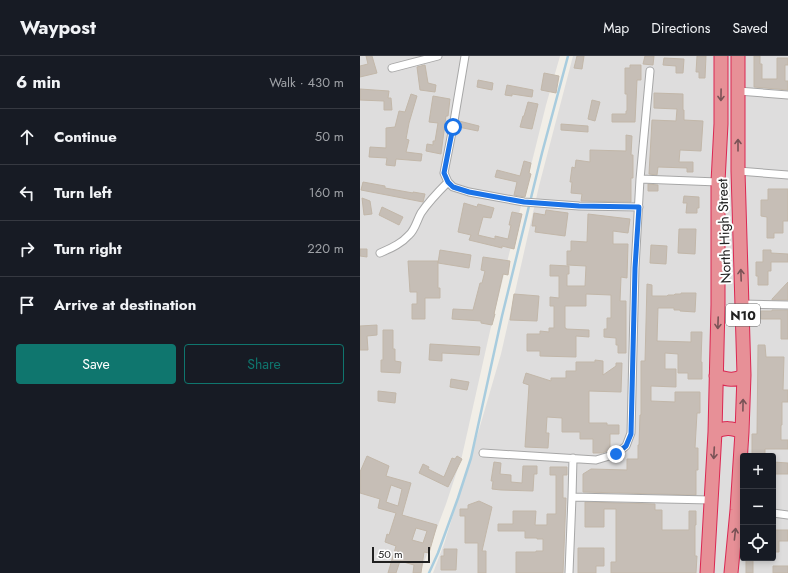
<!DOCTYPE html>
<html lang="en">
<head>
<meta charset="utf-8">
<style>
	body { margin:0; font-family:Jost,sans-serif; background:#20242c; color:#f1f3f6 }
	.controls { position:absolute; right:12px; bottom:12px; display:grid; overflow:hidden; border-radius:4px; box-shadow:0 2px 6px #0003 }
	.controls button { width:36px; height:36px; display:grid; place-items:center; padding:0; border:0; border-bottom:1px solid #363941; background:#171b24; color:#f1f3f6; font:20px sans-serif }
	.scale { position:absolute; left:12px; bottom:10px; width:58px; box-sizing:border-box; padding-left:4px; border:2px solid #202020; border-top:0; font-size:11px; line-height:14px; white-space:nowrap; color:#202020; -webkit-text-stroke:3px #fff; paint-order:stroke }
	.stop { position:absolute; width:12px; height:12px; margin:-9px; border:3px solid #1a73e8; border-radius:50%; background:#fff }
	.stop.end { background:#1a73e8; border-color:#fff; box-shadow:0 1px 4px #0008 }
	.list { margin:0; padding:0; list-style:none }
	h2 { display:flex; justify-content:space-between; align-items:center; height:52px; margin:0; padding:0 16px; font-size:17px }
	h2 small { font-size:13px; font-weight:400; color:#9ea1a6 }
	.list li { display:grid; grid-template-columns:26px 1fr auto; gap:12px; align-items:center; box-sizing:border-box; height:56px; padding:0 16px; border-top:1px solid #363941 }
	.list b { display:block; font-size:15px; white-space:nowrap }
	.list em { font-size:13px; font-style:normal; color:#9ea1a6 }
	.actions { display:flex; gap:8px; padding:12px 16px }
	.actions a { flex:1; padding:9px 0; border:1px solid #0f766e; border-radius:4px; text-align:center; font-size:14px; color:#0f766e }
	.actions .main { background:#0f766e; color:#fff }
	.icon { flex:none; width:22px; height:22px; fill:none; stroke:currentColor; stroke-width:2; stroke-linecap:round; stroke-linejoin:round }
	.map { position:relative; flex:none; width:428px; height:517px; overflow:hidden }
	header { display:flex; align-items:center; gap:24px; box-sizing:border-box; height:56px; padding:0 20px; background:#171b24; border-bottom:1px solid #363941 }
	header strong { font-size:19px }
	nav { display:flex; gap:22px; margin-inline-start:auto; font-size:14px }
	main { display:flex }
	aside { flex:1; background:#171b24 }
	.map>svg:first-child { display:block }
	.residential { fill:#dedddd; fill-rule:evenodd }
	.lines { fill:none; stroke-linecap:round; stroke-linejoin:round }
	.stream { stroke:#a8ccde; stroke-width:2.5 }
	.building { fill:#c6beb6; stroke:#c2b7a9; fill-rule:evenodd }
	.street-casing { stroke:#a7a7a7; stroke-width:9 }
	.highway-casing { stroke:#db2852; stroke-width:15 }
	.street { stroke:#fff; stroke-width:7 }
	.highway { stroke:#e79097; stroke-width:13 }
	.oneway { stroke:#7a5256 }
	.route { stroke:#1a73e8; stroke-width:5 }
	.labels { text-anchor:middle; stroke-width:4; stroke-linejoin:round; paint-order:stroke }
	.shield { fill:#fff; stroke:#636363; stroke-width:1 }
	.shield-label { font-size:13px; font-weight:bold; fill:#202020 }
	.street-label { font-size:14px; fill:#202020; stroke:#fff }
</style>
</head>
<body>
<header>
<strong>Waypost</strong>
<nav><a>Map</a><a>Directions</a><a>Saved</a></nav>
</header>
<main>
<aside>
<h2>6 min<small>Walk · 430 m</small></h2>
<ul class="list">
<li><svg class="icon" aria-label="ahead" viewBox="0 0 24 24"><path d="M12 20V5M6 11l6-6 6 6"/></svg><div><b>Continue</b></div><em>50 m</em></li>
<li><svg class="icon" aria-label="left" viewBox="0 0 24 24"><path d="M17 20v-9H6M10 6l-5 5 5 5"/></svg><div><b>Turn left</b></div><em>160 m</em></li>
<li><svg class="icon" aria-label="right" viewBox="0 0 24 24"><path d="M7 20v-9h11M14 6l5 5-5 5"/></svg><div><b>Turn right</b></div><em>220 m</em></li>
<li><svg class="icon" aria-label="arrive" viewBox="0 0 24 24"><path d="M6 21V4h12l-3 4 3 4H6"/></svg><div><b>Arrive at destination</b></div></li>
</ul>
<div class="actions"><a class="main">Save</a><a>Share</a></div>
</aside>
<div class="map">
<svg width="428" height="517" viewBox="0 0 428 517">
	<rect width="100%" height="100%" fill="#f1eee7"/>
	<path class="residential" d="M0 0H200L186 49 130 275 102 400 86 448 60 517H0Z
		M213 0H428V517H73L84 488 109 408 141 298 179 130ZM383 400H413V502H383Z"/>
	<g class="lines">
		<path class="stream" d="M69 517 78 497 98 442 111 402 142 260 182 97 208 0"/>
	</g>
	<path class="building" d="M6 0H12L17 17 0 21V10L8 8Z
		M217 0H224L222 13 214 12Z
		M285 0H294L293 9 283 8Z
		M337 0H346L345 22H339V16H336Z
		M394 0H400V8H402V23H417V2H428V9H425V25H428V34L394 31Z
		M304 2 324 3 323 17H316V10L303 9Z
		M65 9 68 27 76 29 75 36 60 34 57 11Z
		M270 9H281V24H277L275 66H252V58H266V55H267V38H265V12H270Z
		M184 17 199 20 196 37 181 34Z
		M118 24 133 27 132 34 117 31Z
		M147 29 173 34 172 41 152 38V40L145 39Z
		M0 33 29 35 28 42H31L32 54H24V45L0 44Z
		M294 37 323 38V54H324V64L343 65 341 95 320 94 319 106H333V116H327V112L298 111 297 119 289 118 292 64 316 65 317 53 294 52Z
		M51 38 57 40 49 67 46 83 49 84 46 96 62 98 61 105 36 103 35 110 26 109 27 102 9 101 10 91 26 92V72L35 71 39 55 45 56Z
		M73 40 90 43 88 60H86L81 98 66 95 67 88 73 89V85H75L78 67 69 66Z
		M232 44 240 46 235 65 228 63Z
		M168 46 178 48 172 73 160 71 163 60H164Z
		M99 65 119 70 118 75 98 71Z
		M201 68 228 70V76L201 74Z
		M266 79 272 80 271 99H273V122H271V146L221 145 222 138 211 137 212 126H210L212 111 215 112 216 104 230 106V94L266 95Z
		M164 105 171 107 169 117 171 118 165 141 154 139 157 126 135 121 137 114 160 120Z
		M3 126 25 130V132L53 137V136L65 138 63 146 1 134Z
		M288 128 298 129V135H288Z
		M408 133H428V165H423V177H414V182H407V161L401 160V144H408Z
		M324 140 339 141V152H337V157H326L327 147H323Z
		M2 142 10 145 12 158 4 159Z
		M104 147 117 151 118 148 134 152 131 162 123 161 118 179 135 183V180L148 183 151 169H149L152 156 162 158 154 193 142 190V192L109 184 111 179 98 176Z
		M22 151 43 161 39 169 19 159Z
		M186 154 208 157 205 180 175 176 176 170H172L174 157 185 159Z
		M228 158 270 163 268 177 253 175V188H268L267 222 261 221 260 245H266V297H258V289H256V282L244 281V273H247V262H251V239L226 238V250H205V272H206V273L229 274V281L216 280V301L180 300V295H167V278H180V275L189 276V272H194V250H190V241L199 242V220H190V209L209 210V218H207V230H225L226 210 207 209V195H211V185L227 186Z
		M319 173H336L335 198 318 197Z
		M291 189 307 190 306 208 290 207Z
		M0 193H7V201L0 200Z
		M80 194 111 199 109 212 78 207Z
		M403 194H411V197L428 198V206H411V215H408V229H398V220H396V206H403Z
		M123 201 150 205 148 219 143 218 134 258H135L132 269 121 267V265L92 263 93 253 113 254 120 227H122L125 215 121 214Z
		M48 205H78V232H80V242H65V263H52V248H57V236H50Z
		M428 226V244H412V243Z
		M287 228 292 229V240H307L308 239H314L315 238H321V237H336L335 256 320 255V254H314V252H298L297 285 331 286V276H342L341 306H342V323H328V317H318V298L305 297V313H316V331L291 330V345L315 346V336H340V357H337L335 392H338V414H336V439L223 436V418L231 413 267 414V403H278V389H279L280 359H281V305H285Z
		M154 238 179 240 177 265 150 264Z
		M412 254H428V283H421V263H401V255H412Z
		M17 269V279L7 280 8 294H0V270Z
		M23 274H33V293H35V305L41 306 40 317 21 316V304H23Z
		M70 288 120 291 119 299 82 297V305L69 304Z
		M398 289H405L406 301H424L423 334H428V346H422V369H421V384H428V393H405V400H392V378H397Z
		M235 304 243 305V319L256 310V307H262L261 336 229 335V367H247V369H259V378H250V394L242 397H233V383H220V376H202V362L187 361 186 377H189L188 392 165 391 169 329 163 327 166 317 191 325V322H206V315H216V306H235Z
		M91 323 109 326 107 334 90 331Z
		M18 335 36 337 35 347 18 345Z
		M7 400 29 410 26 420 51 427 42 459 77 469 69 497 64 496 61 517H53L54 509 40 505 36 517H28L36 490 25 486 27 478 29 479 36 457 18 452 20 443 0 437V416ZM31 429 42 433 38 450 26 446ZM56 472 67 475 63 487 52 484Z
		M97 400 102 403 88 431 59 417 63 408 69 411 68 413 84 421 92 402 95 403Z
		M134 406 141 407 140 418 151 419V426L162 427 163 410H177V418H174L173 435 141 434 132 433 133 425H131Z
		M413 406 428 407V418H413Z
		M190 411H207V419H203V442H206L203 517H156V496H176V495H183V483H177V482H165V475H138V468H153V455H176L175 469H187V458H196V419H190Z
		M119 445 132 451 122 495H126V517H118V487H105V460H100V453H108V449Z
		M225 446 295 448V454H302V474H329V455H336V469H335V500H337L336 517H251V506H256V453H244V471H225Z
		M413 474H428V485H419V496H413Z
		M218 492H244V510H236V517H218Z
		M84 493H97L96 514H81V500H84Z
		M386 504H393V517H386Z
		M413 510H428V517H413Z"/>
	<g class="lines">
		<defs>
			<path id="street" d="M105 0 93 71 84 117 88 126 93 131 109 136 164 146 219 150 279 151
				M32 12 78 0
				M378 35 428 39
				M378 115 428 119
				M280 123 358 126
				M20 197C31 192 41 188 49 179 55 174 57 164 61 157 69 145 78 136 88 126
				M382 248 428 249
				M123 397 236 404 256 398 266 390 271 377 275 212 280 123 290 15
				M212 441 351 444
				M413 457 428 459
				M209 517 212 441 213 402"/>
			<path id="highway" d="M356 320C366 323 375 326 384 319
				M355 376C365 371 372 372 382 376
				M347 517 355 376 358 249V126L361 68V0
				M371 517 377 454 382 376 384 319 378 115V0"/>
		</defs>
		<use href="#street" class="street-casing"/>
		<use href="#highway" class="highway-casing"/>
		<use href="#street" class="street"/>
		<use href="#highway" class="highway"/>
	</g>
	<defs><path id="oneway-shaft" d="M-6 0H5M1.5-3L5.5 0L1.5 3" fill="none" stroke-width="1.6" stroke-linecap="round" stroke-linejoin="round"/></defs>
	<g class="oneway">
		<use href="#oneway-shaft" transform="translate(361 39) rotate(91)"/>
		<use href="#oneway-shaft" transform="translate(378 89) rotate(-90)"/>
		<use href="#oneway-shaft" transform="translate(381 219) rotate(-92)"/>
		<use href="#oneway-shaft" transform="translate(358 267) rotate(92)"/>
		<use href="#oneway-shaft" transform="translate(383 349) rotate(-89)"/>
		<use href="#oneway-shaft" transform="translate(354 397) rotate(93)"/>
		<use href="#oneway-shaft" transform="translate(375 478) rotate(-84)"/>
	</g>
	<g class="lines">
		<path class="route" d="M93 71 84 117 88 126 93 131 109 136 164 146 219 150 279 151 275 212 271 378 266 390 256 398"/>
	</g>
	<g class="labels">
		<rect class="shield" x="366" y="248" width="34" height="22" rx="3"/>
		<g class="shield-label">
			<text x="383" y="264">N10</text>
		</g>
		<g class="street-label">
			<text transform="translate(364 175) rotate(-92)" y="5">North High Street</text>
		</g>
	</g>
</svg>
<div class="controls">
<button>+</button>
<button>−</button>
<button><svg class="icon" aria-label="locate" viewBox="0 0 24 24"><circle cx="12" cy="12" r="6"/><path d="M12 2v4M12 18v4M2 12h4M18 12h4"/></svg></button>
</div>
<div class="scale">50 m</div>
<div class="stop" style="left:93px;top:71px"></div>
<div class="stop end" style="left:256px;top:398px"></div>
</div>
</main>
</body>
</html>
